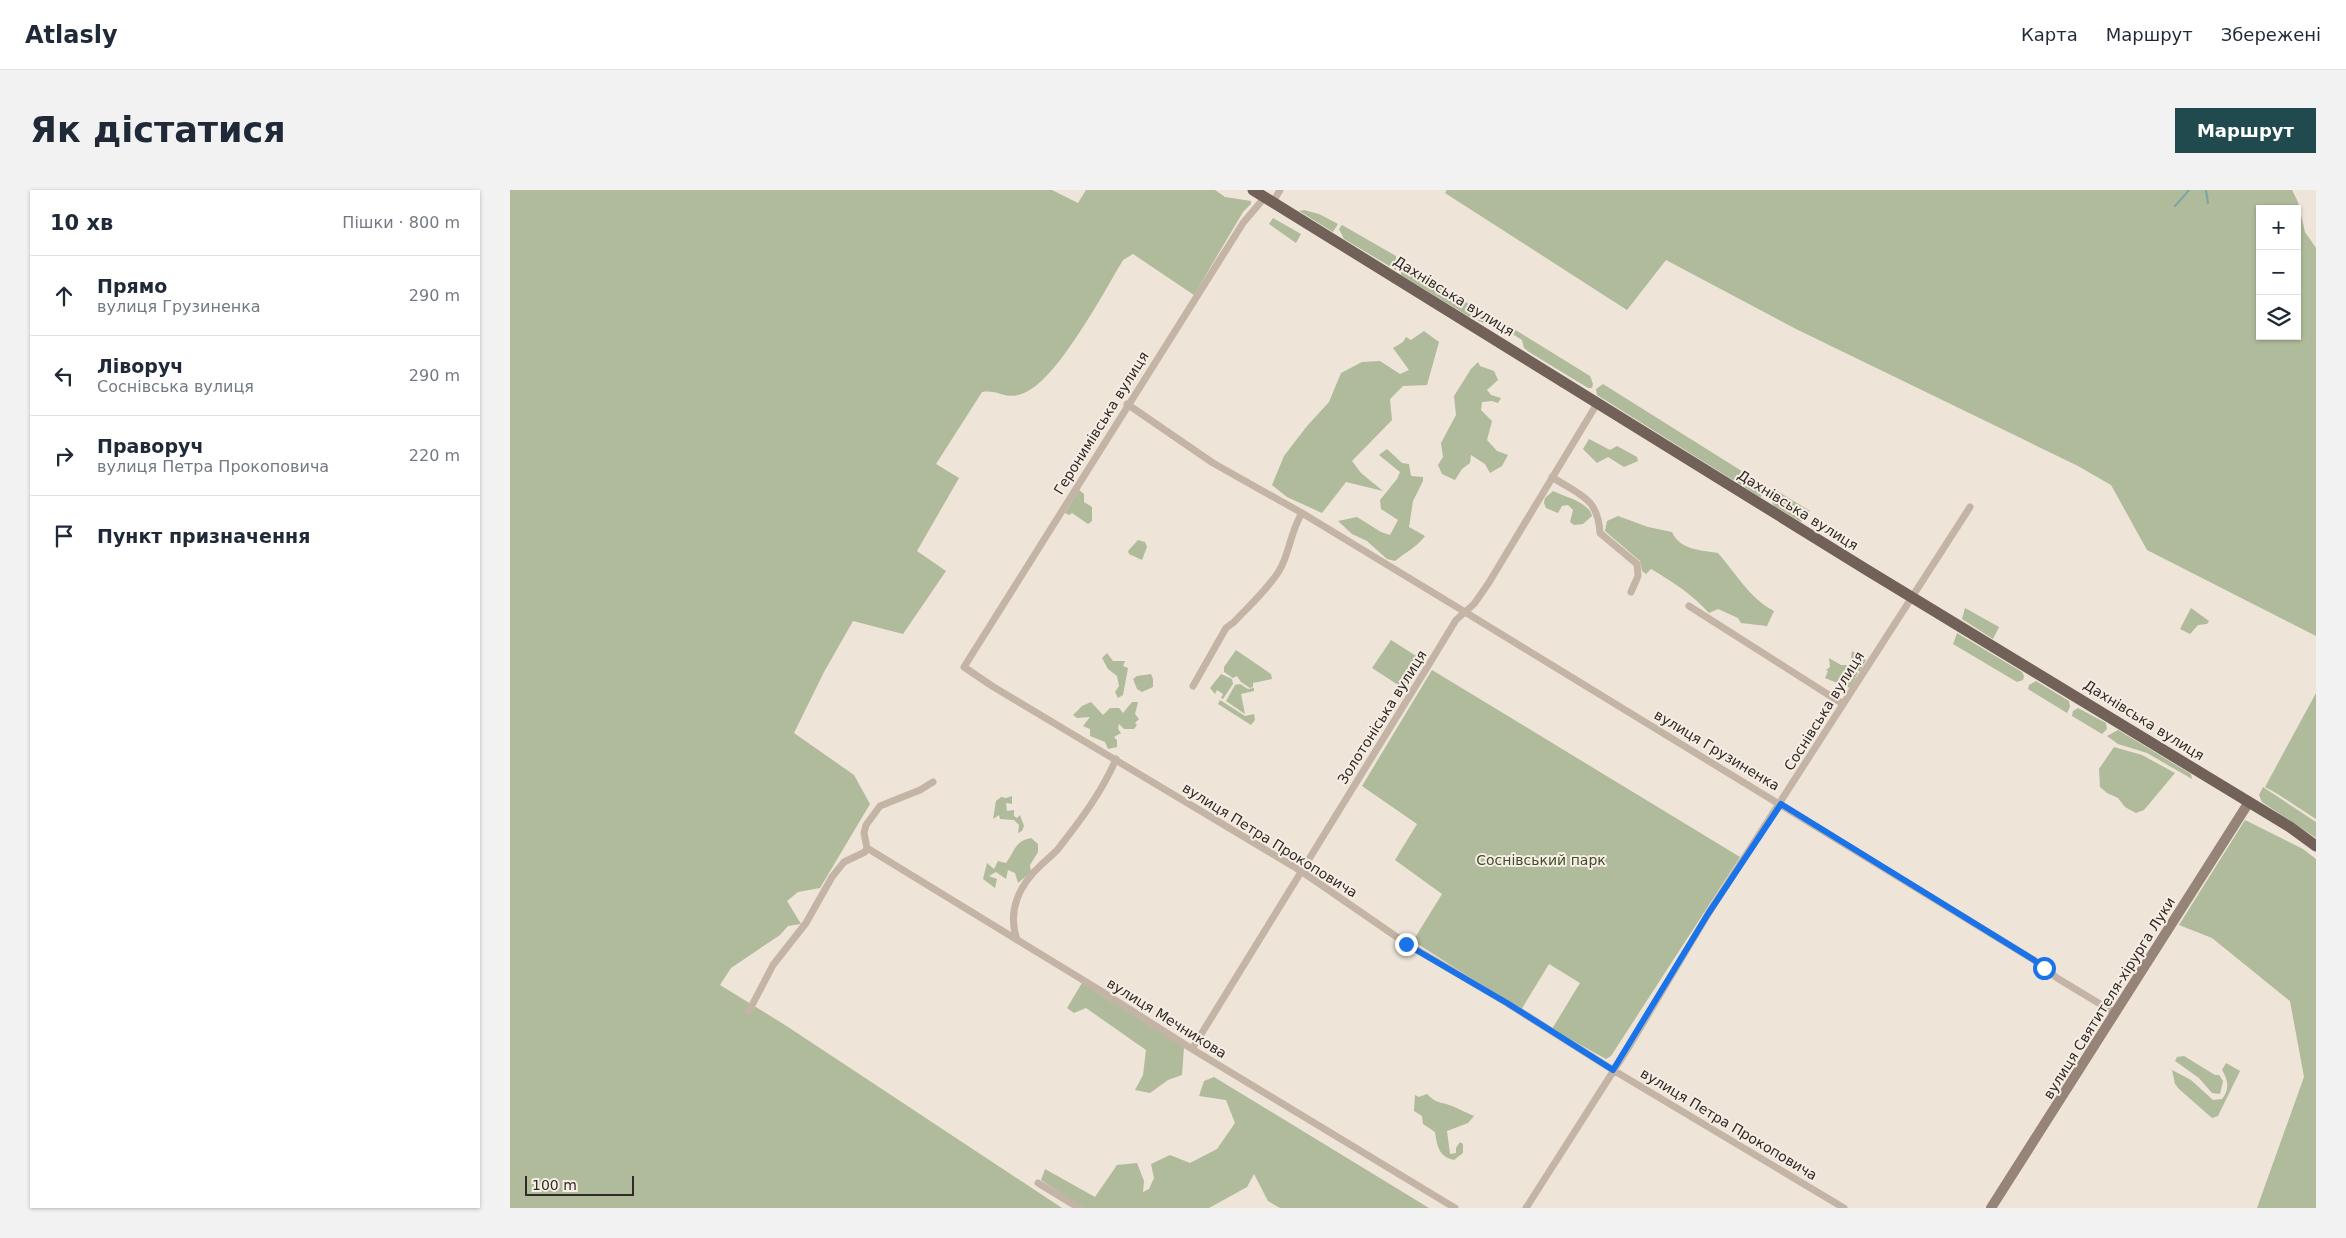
<!DOCTYPE html>
<html lang="uk">
<head>
<meta charset="utf-8">
<style>
	body { margin:0; font-family:"DejaVu Sans",sans-serif; background:#f2f2f3; color:#1f2937 }
	.controls { position:absolute; right:15px; top:15px; display:grid; overflow:hidden; border-radius:0px; box-shadow:0 1px 4px #0004 }
	.controls button { width:45px; height:45px; display:grid; place-items:center; padding:0; border:0; border-bottom:1px solid #e0e1e3; background:#fff; color:#1f2937; font:25px sans-serif }
	.scale { position:absolute; left:15px; bottom:12px; width:109px; box-sizing:border-box; padding-left:5px; border:2px solid #312a26; border-top:0; font-size:14px; line-height:18px; white-space:nowrap; color:#312a26; -webkit-text-stroke:4px #f6eee4; paint-order:stroke }
	.stop { position:absolute; width:15px; height:15px; margin:-11px; border:4px solid #1a73e8; border-radius:50%; background:#fff }
	.stop.end { background:#1a73e8; border-color:#fff; box-shadow:0 1px 5px #0008 }
	.list { margin:0; padding:0; list-style:none }
	h2 { display:flex; justify-content:space-between; align-items:center; height:65px; margin:0; padding:0 20px; font-size:21px }
	h2 small { font-size:16px; font-weight:400; color:#747a83 }
	.list li { display:grid; grid-template-columns:32px 1fr auto; gap:15px; align-items:center; box-sizing:border-box; height:80px; padding:0 20px; border-top:1px solid #e0e1e3 }
	.list b { display:block; font-size:19px; white-space:nowrap }
	.list p { margin:0; font-size:16px; white-space:nowrap; color:#747a83 }
	.list em { font-size:16px; font-style:normal; color:#747a83 }
	.icon { flex:none; width:28px; height:28px; fill:none; stroke:currentColor; stroke-width:2; stroke-linecap:round; stroke-linejoin:round }
	.map { position:relative; flex:none; width:1806px; height:1018px; overflow:hidden; border-radius:0px }
	header { display:flex; align-items:center; gap:30px; box-sizing:border-box; height:70px; padding:0 25px; background:#fff; border-bottom:1px solid #e0e1e3 }
	header strong { font-size:24px }
	nav { display:flex; gap:28px; margin-inline-start:auto; font-size:18px }
	.intro { display:flex; align-items:center; justify-content:space-between; box-sizing:border-box; height:120px; padding:0 30px }
	h1 { margin:0; font-size:35px }
	.button { padding:12px 22px; border-radius:0px; background:#204a4e; color:#fff; font-size:18px; font-weight:700 }
	main { display:flex; gap:30px; padding:0 30px }
	aside { flex:1; background:#fff; border-radius:0px; box-shadow:0 1px 4px #0004 }
	.map>svg:first-child { display:block }
	.green { fill:#afbb9a; fill-rule:evenodd }
	.lines { fill:none; stroke-linecap:round; stroke-linejoin:round }
	.stream { stroke:#7ba5a8; stroke-width:2 }
	.street { stroke:#c4b4a6; stroke-width:7 }
	.secondary { stroke:#978478; stroke-width:10 }
	.primary { stroke:#726158; stroke-width:11 }
	.route { stroke:#1a73e8; stroke-width:6 }
	.labels { text-anchor:middle; stroke-width:4; stroke-linejoin:round; paint-order:stroke }
	.street-label { font-size:14px; fill:#312a26; stroke:#f6eee4 }
	.park-label { font-size:14px; fill:#404d2c; stroke:#f6eee4 }
</style>
</head>
<body>
<header>
<strong>Atlasly</strong>
<nav><a>Карта</a><a>Маршрут</a><a>Збережені</a></nav>
</header>
<div class="intro"><h1>Як дістатися</h1><a class="button">Маршрут</a></div>
<main>
<aside>
<h2>10 хв<small>Пішки · 800 m</small></h2>
<ul class="list">
<li><svg class="icon" aria-label="ahead" viewBox="0 0 24 24"><path d="M12 20V5M6 11l6-6 6 6"/></svg><div><b>Прямо</b><p>вулиця Грузиненка</p></div><em>290 m</em></li>
<li><svg class="icon" aria-label="left" viewBox="0 0 24 24"><path d="M17 20v-9H6M10 6l-5 5 5 5"/></svg><div><b>Ліворуч</b><p>Соснівська вулиця</p></div><em>290 m</em></li>
<li><svg class="icon" aria-label="right" viewBox="0 0 24 24"><path d="M7 20v-9h11M14 6l5 5-5 5"/></svg><div><b>Праворуч</b><p>вулиця Петра Прокоповича</p></div><em>220 m</em></li>
<li><svg class="icon" aria-label="arrive" viewBox="0 0 24 24"><path d="M6 21V4h12l-3 4 3 4H6"/></svg><div><b>Пункт призначення</b></div></li>
</ul>
</aside>
<div class="map">
<svg width="1806" height="1018" viewBox="0 0 1806 1018">
	<rect width="100%" height="100%" fill="#eee4d8"/>
	<path class="green" d="M0 0H542L568 13 576 0H705L715 7 741 11V14L733 22 684 105 623 64 613 70C594 102 548 188 516 202 495 212 491 199 472 202L426 274 449 288 407 361 436 381 393 444 343 431 314 482 284 543 344 585 360 614 310 698 288 702 277 711 291 734 278 736 270 745 221 778 210 795 275 835 552 1018H0Z
		M937 0H1782L1788 12 1795 42 1806 58V446L1637 360 1601 295 1568 276 1286 139 1156 70 1117 120 935 3ZM1750 19H1787V146H1750Z
		M794 20 809 24 828 34 823 42 789 21Z
		M763 28 791 44 786 53 759 34Z
		M832 35 886 66V80L834 49 829 39Z
		M891 71 965 118 967 123 963 129 891 85Z
		M978 123 1080 186 1083 194 1082 198H1078L1019 162 1014 158 1012 150 990 136H984L968 131 970 124Z
		M914 141 929 152 917 195 893 196 880 209 882 230 842 271 851 283 873 301 836 292 812 323 777 307 762 295 774 266 797 236 819 212 831 183 852 172 870 171 890 184 899 180 883 158 893 152 896 147 901 150Z
		M968 172 970 176 984 181 988 190 977 200 981 205 991 208 988 213 982 211 972 212 971 220 982 231 977 250 987 261 998 265 992 276 980 283 975 274 961 265 960 273 952 279 945 290 932 284 928 275 933 267 931 253 946 225 944 206 961 179Z
		M1093 194 1246 290 1254 299 1252 306 1250 307 1087 205 1086 199Z
		M1079 249 1100 260 1107 256 1127 267 1128 271 1114 277 1098 267 1087 273 1073 259Z
		M877 259 892 273 899 274 901 286 913 287V291L903 311 899 337 915 346C907 357 896 362 885 371L877 369 857 351 842 344 828 331 847 327 871 342 880 345 888 330 871 319 870 310 887 289 890 282 869 265Z
		M1264 299 1300 321 1291 332 1264 316 1259 307Z
		M569 300 574 304V312L582 317V331L578 334 562 323 559 325 555 323Z
		M1043 301C1055 307 1079 312 1082 326L1073 334 1064 335 1060 332 1063 320 1058 315 1052 316 1048 323 1036 318 1034 313 1035 308Z
		M1108 326 1138 337 1162 342C1170 360 1190 360 1208 363 1225 382 1240 409 1264 421L1257 436 1231 433 1228 428 1208 419 1199 423C1182 404 1163 392 1141 379L1136 384 1132 381 1130 371 1095 341 1097 331Z
		M628 350 635 352 637 357 632 370 619 364 618 361Z
		M1455 418 1489 437 1483 449 1452 429Z
		M1681 418 1699 431 1697 434 1688 435 1680 444 1670 439Z
		M1447 443 1512 482 1514 486 1513 490 1507 492 1443 454Z
		M881 450 914 471 896 500 862 478Z
		M726 460 761 484 762 489 743 493V497L740 498 731 492 727 486 723 488 714 482V477Z
		M1342 461 1356 470 1350 482 1340 475Z
		M597 463 603 471H615L613 476 618 478 613 505 608 508 605 502 609 496 607 486 598 479 592 468Z
		M1319 468 1331 475H1336L1348 483 1340 498 1315 488 1318 481 1316 480 1320 477Z
		M922 480 1230 667 1101 866 1096 869 1042 839 1070 793 1039 774 1011 820 903 751 932 704 885 670 907 634 852 596Z
		M641 484 643 489V497L632 502 627 499 623 489 627 486Z
		M711 484 722 489 723 494 713 509 711 508 713 504 707 500 705 504 700 498Z
		M1526 491 1559 511 1560 517 1557 523 1518 499 1519 495Z
		M730 494 738 499 744 498V501L731 504 735 524 716 511 725 495Z
		M1806 503V629L1766 603 1755 597Z
		M710 510 735 526 744 524 745 530 741 535 708 514Z
		M581 512 593 525 600 518H609L613 523 622 512H628L625 524 629 529 625 533 627 535 624 539H614L609 534 608 539 611 543 604 547 607 550V557L598 559 595 552 580 546V539L573 536 580 527 567 528 563 525 572 516Z
		M1568 518 1596 533 1597 539 1592 544 1562 526 1563 521Z
		M1608 540 1681 584 1682 589 1637 563 1608 554 1597 546Z
		M1604 557 1632 565 1665 583 1634 620 1626 623 1615 617 1608 608 1597 603 1590 597 1589 579Z
		M1753 597 1806 632V648L1752 612 1749 605Z
		M502 606V614L496 613 497 621 504 620V626L507 628 510 625 514 636 512 641 508 643 509 635 504 630 490 629 489 625 483 629 486 611 491 607 496 608Z
		M1735 630 1793 659 1806 669V1018H1747L1794 887 1780 811 1702 748 1669 735Z
		M521 648 528 654V662L520 675 521 682 508 693 505 683 498 680 496 689 486 682 479 686 487 689 485 698 473 689 477 673 484 679 488 671 496 673C505 661 505 651 521 648Z
		M572 793 674 857 672 885 658 890 640 903 625 900 633 885 636 860 576 818 564 823 557 818Z
		M1674 866 1705 885H1709L1713 891 1710 904 1702 903 1689 888 1665 871 1667 867Z
		M1716 873 1730 881 1708 926 1702 928 1669 899 1665 894 1662 880 1681 890 1703 910 1712 909C1720 900 1718 889 1712 880Z
		M704 887 919 1018H770L758 1011 744 984 737 997 699 1018H573L531 990 535 979 585 1007 607 975 627 973 634 991 633 1002 639 999 644 988 641 974 660 965 680 973 707 959 725 933 716 910 689 906 694 891Z
		M917 904C928 915 930 911 942 916 950 919 956 923 964 926L958 933 937 941 940 964 946 963V958L950 952 953 954V963L944 970C929 967 927 956 925 942L913 934 912 926 904 921 905 905 909 907Z"/>
	<g class="lines">
		<path class="stream" d="M1696 0 1698 13
			M1665 16 1679 0"/>
		<path class="street" d="M755 7 733 33 454 477 482 496 791 681 897 754 997 813 1103 880 1334 1018
			M763 12 770 0
			M617 214 703 273 792 323 955 422 1524 770 1547 788 1605 823
			M1042 287C1069 305 1088 307 1090 343L1127 374 1128 386 1121 402
			M1179 416 1333 514
			M683 496 716 438 724 432C738 417 758 399 769 381 780 363 780 342 792 323
			M357 658 591 801 682 859 945 1018
			M357 658 354 643 356 635 370 616 410 600 423 592
			M507 750C497 721 509 695 531 675 536 670 543 665 548 659 570 631 592 602 606 569
			M239 821 263 775 296 733 322 687 334 672 355 662 357 658
			M682 859 918 476 946 430 964 414 978 394 1088 212
			M528 993 569 1018
			M1016 1018 1120 855 1198 724 1460 317"/>
		<path class="secondary" d="M1481 1018 1739 612"/>
		<path class="primary" d="M743 0 1357 380 1780 637 1806 656"/>
	</g>
	<g class="lines">
		<path class="route" d="M896 754 997 813 1103 880 1198 724 1271 614 1524 770 1534 778"/>
	</g>
	<g class="labels">
		<g class="street-label">
			<text transform="translate(944 106) rotate(32)" y="5">Дахнівська вулиця</text>
			<text transform="translate(591 233) rotate(-58)" y="5">Геронимівська вулиця</text>
			<text transform="translate(1288 320) rotate(32)" y="5">Дахнівська вулиця</text>
			<text transform="translate(1314 521) rotate(-58)" y="5">Соснівська вулиця</text>
			<text transform="translate(872 527) rotate(-58)" y="5">Золотоніська вулиця</text>
			<text transform="translate(1634 530) rotate(32)" y="5">Дахнівська вулиця</text>
			<text transform="translate(1207 560) rotate(31)" y="5">вулиця Грузиненка</text>
			<text transform="translate(760 650) rotate(32)" y="5">вулиця Петра Прокоповича</text>
			<text transform="translate(1599 808) rotate(-58)" y="5">вулиця Святителя-хірурга Луки</text>
			<text transform="translate(657 828) rotate(32)" y="5">вулиця Мечникова</text>
			<text transform="translate(1219 934) rotate(31)" y="5">вулиця Петра Прокоповича</text>
		</g>
		<g class="park-label">
			<text x="1031" y="675">Соснівський парк</text>
		</g>
	</g>
</svg>
<div class="controls">
<button>+</button>
<button>−</button>
<button><svg class="icon" aria-label="layers" viewBox="0 0 24 24"><path d="M12 4l9 5-9 5-9-5zM3 14l9 5 9-5"/></svg></button>
</div>
<div class="scale">100 m</div>
<div class="stop" style="left:1534px;top:778px"></div>
<div class="stop end" style="left:896px;top:754px"></div>
</div>
</main>
</body>
</html>
